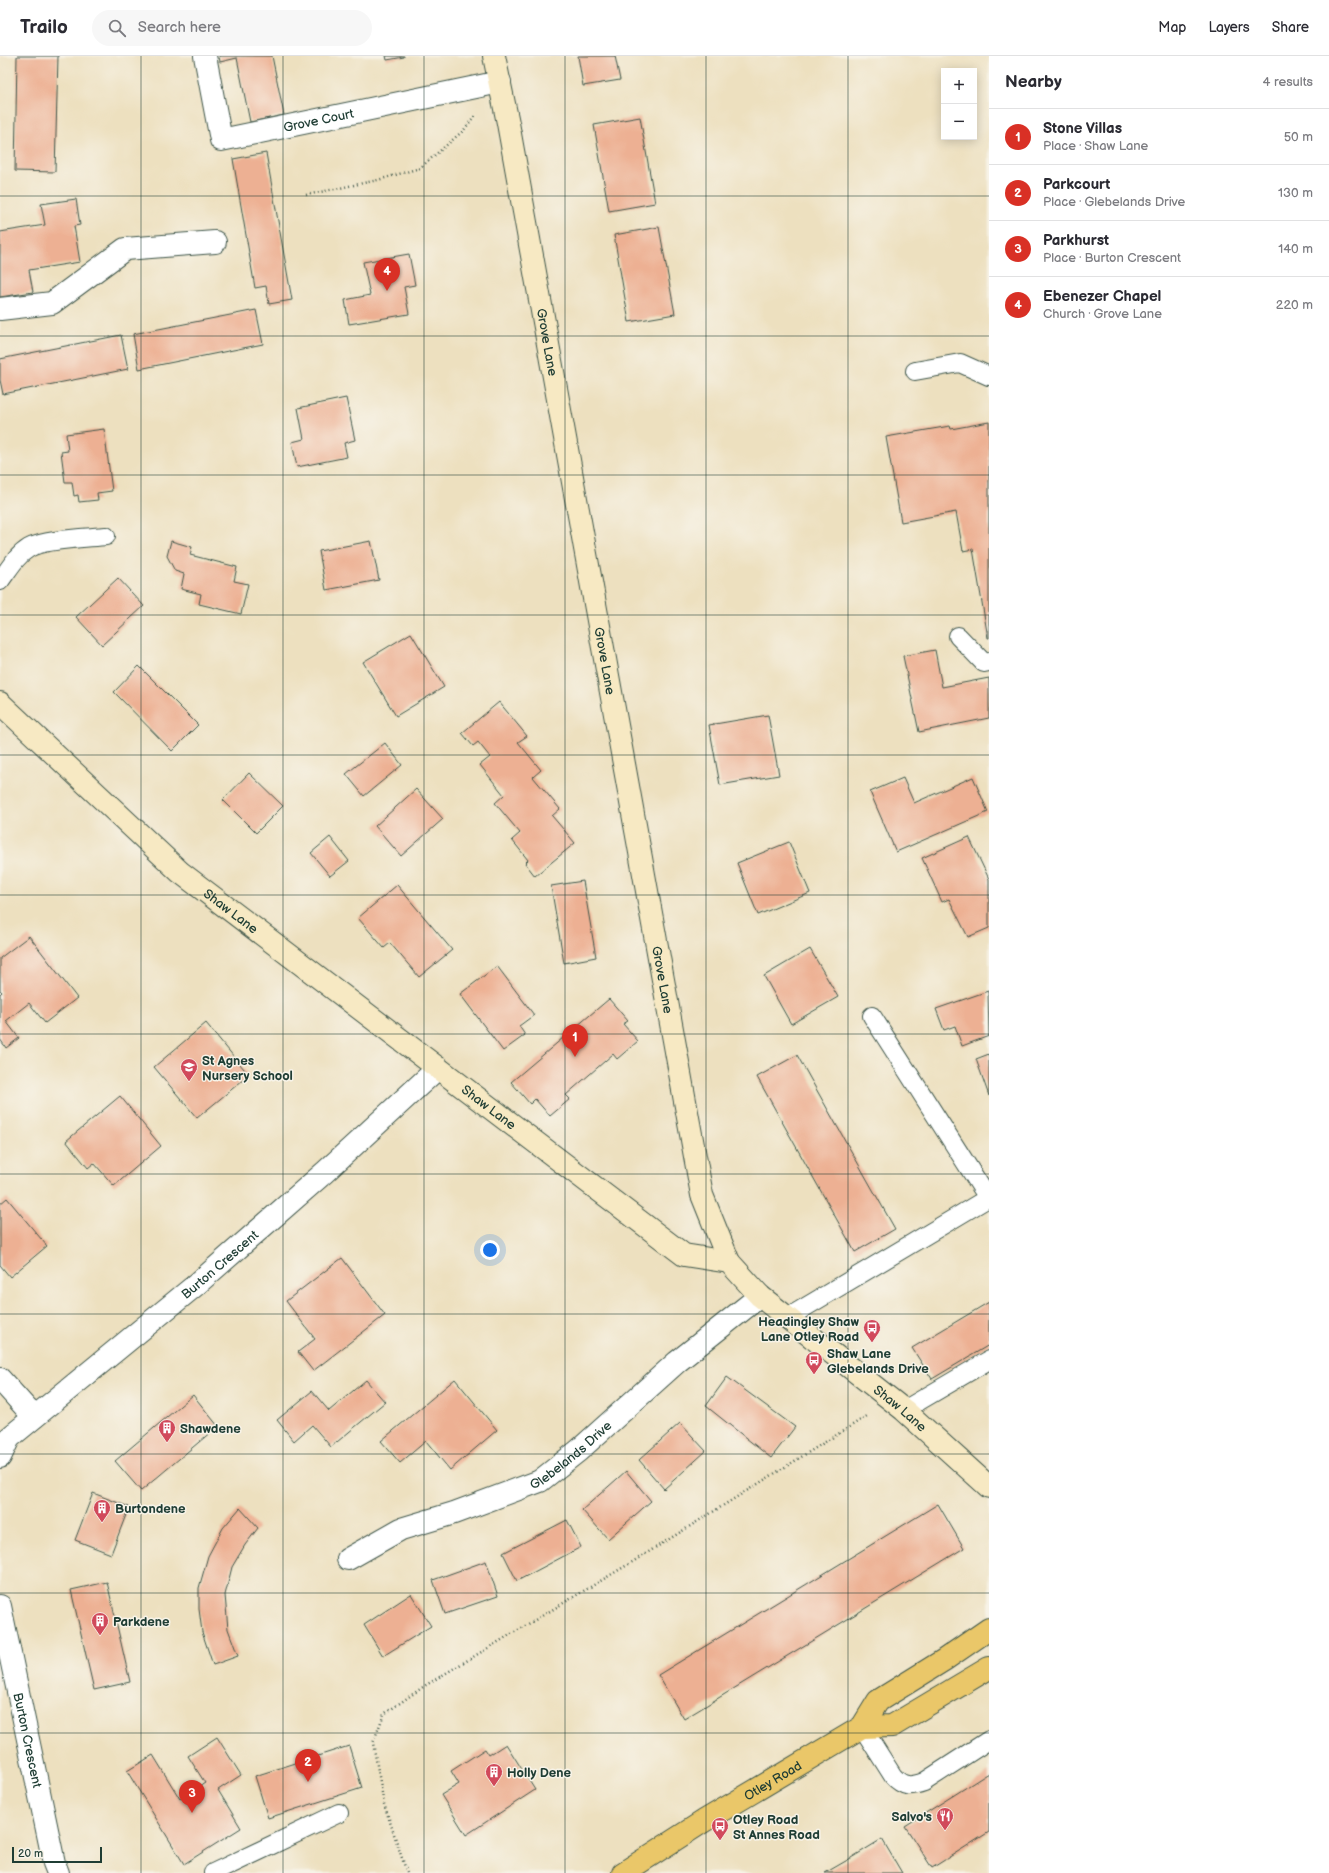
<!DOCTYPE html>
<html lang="en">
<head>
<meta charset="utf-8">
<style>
	body { margin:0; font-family:"Balsamiq Sans",sans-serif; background:#f7f7f7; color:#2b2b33 }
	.controls { position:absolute; right:12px; top:12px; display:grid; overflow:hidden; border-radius:0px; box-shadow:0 2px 10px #0003 }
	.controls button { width:36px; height:36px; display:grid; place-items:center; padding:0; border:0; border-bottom:1px solid #e1e1e2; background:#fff; color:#2b2b33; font:20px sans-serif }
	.scale { position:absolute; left:12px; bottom:10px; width:90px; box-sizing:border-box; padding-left:4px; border:2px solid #1f3d34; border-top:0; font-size:11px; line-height:14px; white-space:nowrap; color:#1f3d34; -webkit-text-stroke:3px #f7f3e8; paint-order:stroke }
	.you { position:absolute; left:490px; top:1194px; width:14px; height:14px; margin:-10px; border:3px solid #fff; border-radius:50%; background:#1a73e8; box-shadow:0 0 0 6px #1a73e833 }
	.badge { display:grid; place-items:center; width:26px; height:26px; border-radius:50%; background:#d93025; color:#fff; font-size:13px; font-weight:700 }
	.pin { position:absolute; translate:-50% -33px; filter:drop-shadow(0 1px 2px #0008) }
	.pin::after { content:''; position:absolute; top:21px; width:14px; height:12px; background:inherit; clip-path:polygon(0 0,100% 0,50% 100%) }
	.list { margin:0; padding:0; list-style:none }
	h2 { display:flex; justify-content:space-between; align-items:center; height:52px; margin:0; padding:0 16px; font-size:17px }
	h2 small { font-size:13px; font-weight:400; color:#7c7c81 }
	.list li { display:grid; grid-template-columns:26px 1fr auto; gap:12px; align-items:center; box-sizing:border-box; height:56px; padding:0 16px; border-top:1px solid #e1e1e2 }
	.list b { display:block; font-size:15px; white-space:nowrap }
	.list p { margin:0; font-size:13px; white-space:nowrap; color:#7c7c81 }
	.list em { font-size:13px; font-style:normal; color:#7c7c81 }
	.icon { flex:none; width:22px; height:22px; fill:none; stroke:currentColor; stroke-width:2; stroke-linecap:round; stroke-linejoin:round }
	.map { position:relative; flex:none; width:989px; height:1817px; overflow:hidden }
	header { display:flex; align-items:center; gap:24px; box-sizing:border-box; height:56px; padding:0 20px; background:#fff; border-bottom:1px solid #e1e1e2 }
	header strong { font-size:19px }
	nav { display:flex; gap:22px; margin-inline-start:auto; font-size:14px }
	.search { width:280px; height:36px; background:#f7f7f7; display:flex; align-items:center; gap:10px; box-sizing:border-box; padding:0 14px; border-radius:22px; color:#7c7c81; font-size:15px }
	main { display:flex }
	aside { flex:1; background:#fff }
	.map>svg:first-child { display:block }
	.building { fill:#edb093 }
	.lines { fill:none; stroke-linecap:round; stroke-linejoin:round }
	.lane-casing { stroke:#3e5549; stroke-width:20 }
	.street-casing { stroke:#3e5549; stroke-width:24 }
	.secondary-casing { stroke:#3e5549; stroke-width:24 }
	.highway-casing { stroke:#3e5549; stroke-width:24 }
	.path { stroke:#3e5549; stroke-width:2.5; stroke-dasharray:1 3; stroke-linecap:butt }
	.lane { stroke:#fff; stroke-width:18 }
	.street { stroke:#fff; stroke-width:22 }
	.secondary { stroke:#f7e9c3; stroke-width:22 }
	.highway { stroke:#eac769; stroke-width:22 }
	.grid { fill:none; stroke:#1f3d34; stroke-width:1; stroke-opacity:0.55 }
	.labels { text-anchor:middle; stroke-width:3; stroke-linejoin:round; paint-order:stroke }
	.street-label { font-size:13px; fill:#1f3d34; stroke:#f7f3e8 }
	.poi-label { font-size:13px; font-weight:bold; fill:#1f3d34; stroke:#f7f3e8; text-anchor:start }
</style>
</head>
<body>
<header>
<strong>Trailo</strong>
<div class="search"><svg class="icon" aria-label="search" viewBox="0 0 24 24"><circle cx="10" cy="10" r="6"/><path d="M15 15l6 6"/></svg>Search here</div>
<nav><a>Map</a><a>Layers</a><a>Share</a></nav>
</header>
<main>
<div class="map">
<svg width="989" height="1817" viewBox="0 0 989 1817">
	<rect width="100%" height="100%" fill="#f7f3e8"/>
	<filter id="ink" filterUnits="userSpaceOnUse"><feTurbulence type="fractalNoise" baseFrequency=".025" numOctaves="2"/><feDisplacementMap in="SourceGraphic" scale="8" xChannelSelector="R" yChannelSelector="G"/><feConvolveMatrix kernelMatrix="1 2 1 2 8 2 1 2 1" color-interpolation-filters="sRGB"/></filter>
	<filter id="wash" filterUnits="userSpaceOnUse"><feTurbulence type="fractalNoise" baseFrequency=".012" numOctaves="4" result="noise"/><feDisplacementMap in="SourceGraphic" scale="16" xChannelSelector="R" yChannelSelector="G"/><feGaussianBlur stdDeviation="0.9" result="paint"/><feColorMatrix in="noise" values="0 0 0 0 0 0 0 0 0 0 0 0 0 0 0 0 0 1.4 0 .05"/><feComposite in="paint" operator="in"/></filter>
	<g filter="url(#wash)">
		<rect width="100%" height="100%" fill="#ede0bf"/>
		<g id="blocks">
			<path class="building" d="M17 0H58L55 116 15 115Z
				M219 0H272L284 59 250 66 237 2 220 6Z
				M386 0H404V1L387 4Z
				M578 0H615L620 24 583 30Z
				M640 61 655 147 609 155 594 69Z
				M266 97 292 244 269 248 266 230 255 232 233 103Z
				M76 143 80 169 74 170 80 206 29 214 33 236 0 241V176L45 169 41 148Z
				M659 171 675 258 629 266 614 179Z
				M409 198 415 229 404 231 409 258 349 268 345 244 370 239 363 206Z
				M256 254 263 288 139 313 133 278Z
				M121 279 128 313 3 338 0 324V303Z
				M346 342 355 384 344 387 347 401 297 411 292 386 304 383 298 352Z
				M989 366V582H988L973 493 963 495 956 456 901 466 886 381 950 370 951 373Z
				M104 373 112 435 97 437 98 444 79 446 78 439 74 440 72 426H65L61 396 68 395 66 378Z
				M171 485 192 491 190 499 237 511 234 525 248 528 241 558 199 548 201 538 181 533 184 518 175 515 167 500Z
				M371 485 379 524 326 534 319 495Z
				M118 522 144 550 102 589 76 561Z
				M411 577 444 631 396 660 363 606Z
				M935 594 942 631 989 622V662L919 676 903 600Z
				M139 610 198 669 172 695 114 636Z
				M499 646 527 680 518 686 541 714 533 721 560 753 552 760 575 787 535 820 525 807 528 804 512 784 520 777 495 747 504 739 480 709 490 701 478 686 473 690 462 677Z
				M768 659 779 719 720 729 709 669Z
				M385 687 402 709 364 740 346 718Z
				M249 717 283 750 256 777 223 744Z
				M973 721 988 756 896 796 870 736 903 722 914 747Z
				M416 733 443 763 401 800 375 770Z
				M330 781 349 805 330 820 311 797Z
				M969 781 989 823V872L968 881 949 843 942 846 922 802Z
				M789 786 810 837 758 859 737 807Z
				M583 825 596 901 564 907 551 830Z
				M397 829 452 894 419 921 390 887 384 892 358 862Z
				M29 880 77 942 45 967 29 947 6 965 19 982 6 992 0 983V938L2 936 0 934V902Z
				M810 893 838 941 791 968 764 920Z
				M497 910 534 959 519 970 525 979 503 995 460 938Z
				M988 935 989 980 962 990 955 970 944 974 936 953Z
				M609 943 628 965 623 968 638 985 617 1003 613 998 566 1039 570 1043 550 1060 535 1043 530 1048 511 1026Z
				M206 967 249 1019 197 1062 154 1011Z
				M989 998V1040L976 1003Z
				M797 999 895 1173 855 1196 757 1021Z
				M120 1040 161 1090 114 1130 94 1107 88 1112 66 1085Z
				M7 1142 47 1190 10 1221 0 1209V1148Z
				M342 1202 385 1259 313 1315 298 1296 315 1283 286 1245Z
				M989 1246V1289L932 1323 912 1292Z
				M727 1321 795 1371 771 1402 706 1350Z
				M455 1323 497 1374 450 1414 426 1385 400 1407 381 1385Z
				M366 1324 385 1346 331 1391 312 1369 294 1385 277 1364 312 1335 329 1355Z
				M193 1339 218 1370 141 1435 115 1405Z
				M680 1367 706 1395 664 1433 639 1404Z
				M626 1415 651 1445 608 1483 582 1454Z
				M93 1437 129 1451 111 1498 75 1484Z
				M938 1448 964 1492 684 1663 658 1619Z
				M240 1452 258 1472 245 1489 232 1511 225 1539 228 1573 238 1600 213 1609 202 1576 199 1553V1532L208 1500 223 1472Z
				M567 1464 581 1491 517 1525 503 1497Z
				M486 1505 498 1540 445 1558 433 1524Z
				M107 1526 130 1626 94 1634 71 1534Z
				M411 1538 431 1570 383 1600 364 1569Z
				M217 1681 241 1719 218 1734 241 1772 184 1808 127 1715 153 1699 180 1743 205 1727 188 1700Z
				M506 1688 535 1734 466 1779 441 1739 459 1728 451 1715 485 1693 489 1699Z
				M349 1690 362 1732 268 1762 255 1720Z
				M989 1717V1776L932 1812 905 1770Z
				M882 1783 902 1817H825L851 1802Z"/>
		</g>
	</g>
	<g filter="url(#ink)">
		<use href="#blocks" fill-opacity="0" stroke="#3e5549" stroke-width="1"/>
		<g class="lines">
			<defs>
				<path id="lane" d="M915 315 960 307 989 320
					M0 525C9 513 16 500 29 492 44 483 87 482 106 480
					M958 580 984 607 989 606
					M787 1262 988 1142 872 960
					M904 1354 989 1304
					M862 1671 893 1720C903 1731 910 1731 924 1726L989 1684
					M213 1817 339 1757"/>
				<g id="street">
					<path id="s1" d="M205 0 221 84 500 26"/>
					<path d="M0 253 52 247 125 193 215 186"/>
					<path d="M0 1323 34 1361"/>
					<path id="s2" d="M0 1401 9 1382 197 1228 325 1116 438 1012"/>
					<path id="s3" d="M348 1503 401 1473 454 1457 540 1425 578 1395 677 1306 760 1240"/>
					<path id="s4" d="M0 1550 54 1807 58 1817"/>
				</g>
				<g id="secondary">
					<path id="s5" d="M494 0 508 67 702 1139 729 1206"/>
					<path id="s6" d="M0 647 180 816 684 1199 729 1206 760 1240 904 1354 989 1431"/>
				</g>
				<g id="highway">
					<path d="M862 1671 892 1670 989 1612"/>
					<path id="s7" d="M623 1817 704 1765 862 1671 878 1645 944 1604 989 1573"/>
				</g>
			</defs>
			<use href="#lane" class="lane-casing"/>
			<use href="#street" class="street-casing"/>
			<use href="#secondary" class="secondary-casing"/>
			<use href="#highway" class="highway-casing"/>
			<path class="path" d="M306 139 378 124 420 112 464 74 475 59
				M407 1817 384 1748 373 1687 384 1658 426 1629 634 1505 867 1360"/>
			<use href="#lane" class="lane"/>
			<use href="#street" class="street"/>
			<use href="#secondary" class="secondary"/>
			<use href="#highway" class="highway"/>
		</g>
	</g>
	<path class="grid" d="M141 0V1817M283 0V1817M424 0V1817M565 0V1817M706 0V1817M848 0V1817M0 140H989M0 280H989M0 419H989M0 559H989M0 699H989M0 839H989M0 978H989M0 1118H989M0 1258H989M0 1398H989M0 1537H989M0 1677H989"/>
	<defs>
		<symbol id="school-pin" viewBox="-11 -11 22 30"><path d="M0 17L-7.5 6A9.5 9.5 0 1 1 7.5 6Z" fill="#d1495b" stroke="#f7f3e8"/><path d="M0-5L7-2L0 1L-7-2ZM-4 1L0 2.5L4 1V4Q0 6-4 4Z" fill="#fff"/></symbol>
		<symbol id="bus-pin" viewBox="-11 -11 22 30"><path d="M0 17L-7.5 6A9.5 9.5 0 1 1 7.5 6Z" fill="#d1495b" stroke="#f7f3e8"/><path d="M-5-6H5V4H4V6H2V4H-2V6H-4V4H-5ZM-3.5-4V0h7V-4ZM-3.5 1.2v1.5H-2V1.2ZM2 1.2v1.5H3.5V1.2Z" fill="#fff"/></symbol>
		<symbol id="building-pin" viewBox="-11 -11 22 30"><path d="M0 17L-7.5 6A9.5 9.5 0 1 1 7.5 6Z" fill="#d1495b" stroke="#f7f3e8"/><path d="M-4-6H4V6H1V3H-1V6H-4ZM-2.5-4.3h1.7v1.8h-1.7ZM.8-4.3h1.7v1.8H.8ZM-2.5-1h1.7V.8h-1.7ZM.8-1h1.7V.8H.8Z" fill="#fff"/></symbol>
		<symbol id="restaurant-pin" viewBox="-11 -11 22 30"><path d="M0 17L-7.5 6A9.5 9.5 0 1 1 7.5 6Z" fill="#d1495b" stroke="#f7f3e8"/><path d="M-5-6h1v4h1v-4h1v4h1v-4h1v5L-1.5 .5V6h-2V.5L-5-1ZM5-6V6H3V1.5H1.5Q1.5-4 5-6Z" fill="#fff"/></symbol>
	</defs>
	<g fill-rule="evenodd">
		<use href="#school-pin" x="179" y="1001" width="20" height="27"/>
		<use href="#bus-pin" x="862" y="1262" width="20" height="27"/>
		<use href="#bus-pin" x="804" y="1294" width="20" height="27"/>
		<use href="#building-pin" x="157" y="1362" width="20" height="27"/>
		<use href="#building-pin" x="92" y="1442" width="20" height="27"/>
		<use href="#building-pin" x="90" y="1555" width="20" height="27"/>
		<use href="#building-pin" x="484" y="1706" width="20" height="27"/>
		<use href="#restaurant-pin" x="935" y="1750" width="20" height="27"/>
		<use href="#bus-pin" x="710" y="1760" width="20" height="27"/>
	</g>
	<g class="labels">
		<g class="street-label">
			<text dy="5" stroke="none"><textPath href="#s1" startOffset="185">Grove Court</textPath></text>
			<text dy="5" stroke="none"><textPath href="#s5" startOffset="291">Grove Lane</textPath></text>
			<text dy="5" stroke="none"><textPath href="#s5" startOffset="615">Grove Lane</textPath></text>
			<text dy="5" stroke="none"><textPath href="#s6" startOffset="311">Shaw Lane</textPath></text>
			<text dy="5" stroke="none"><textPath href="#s5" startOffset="939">Grove Lane</textPath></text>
			<text dy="5" stroke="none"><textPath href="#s6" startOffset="635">Shaw Lane</textPath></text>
			<text dy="5" stroke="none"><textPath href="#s2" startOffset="294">Burton Crescent</textPath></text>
			<text dy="5" stroke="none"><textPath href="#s6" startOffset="1151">Shaw Lane</textPath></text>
			<text dy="5" stroke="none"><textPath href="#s3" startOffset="248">Glebelands Drive</textPath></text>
			<text dy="5" stroke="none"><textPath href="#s4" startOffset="137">Burton Crescent</textPath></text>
			<text dy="5" stroke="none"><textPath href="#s7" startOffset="176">Otley Road</textPath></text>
		</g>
		<g class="poi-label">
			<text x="202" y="1009">St Agnes<tspan x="202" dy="15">Nursery School</tspan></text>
			<text x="859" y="1270" text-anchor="end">Headingley Shaw<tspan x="859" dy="15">Lane Otley Road</tspan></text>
			<text x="827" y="1302">Shaw Lane<tspan x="827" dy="15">Glebelands Drive</tspan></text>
			<text x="180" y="1377">Shawdene</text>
			<text x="115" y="1457">Burtondene</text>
			<text x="113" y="1570">Parkdene</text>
			<text x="507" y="1721">Holly Dene</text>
			<text x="932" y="1765" text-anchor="end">Salvo's</text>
			<text x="733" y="1768">Otley Road<tspan x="733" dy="15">St Annes Road</tspan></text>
		</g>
	</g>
</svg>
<div class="controls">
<button>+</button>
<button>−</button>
</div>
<div class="scale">20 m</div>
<div class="you"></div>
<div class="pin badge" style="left:575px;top:1001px">1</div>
<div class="pin badge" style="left:308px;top:1726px">2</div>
<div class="pin badge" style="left:192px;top:1757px">3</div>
<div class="pin badge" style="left:387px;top:235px">4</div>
</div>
<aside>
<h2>Nearby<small>4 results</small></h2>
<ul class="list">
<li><span class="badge">1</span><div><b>Stone Villas</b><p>Place · Shaw Lane</p></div><em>50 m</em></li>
<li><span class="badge">2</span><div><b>Parkcourt</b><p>Place · Glebelands Drive</p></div><em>130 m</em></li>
<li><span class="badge">3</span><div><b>Parkhurst</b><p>Place · Burton Crescent</p></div><em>140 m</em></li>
<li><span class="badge">4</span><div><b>Ebenezer Chapel</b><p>Church · Grove Lane</p></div><em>220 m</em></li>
</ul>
</aside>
</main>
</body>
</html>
